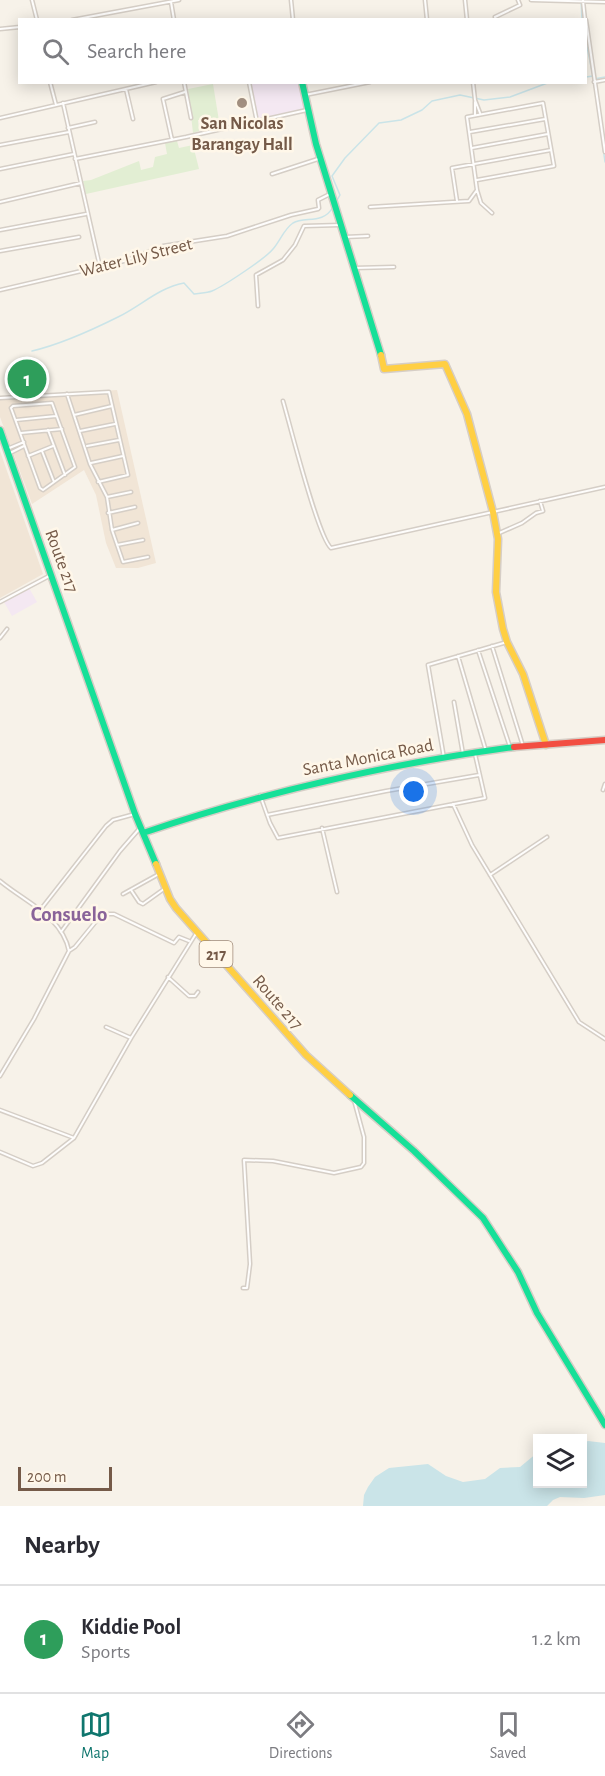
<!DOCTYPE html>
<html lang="en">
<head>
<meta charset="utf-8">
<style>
	body { margin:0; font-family:"Alegreya Sans",sans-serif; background:#f7f7f7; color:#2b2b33 }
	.controls { position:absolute; right:18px; bottom:18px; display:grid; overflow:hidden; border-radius:0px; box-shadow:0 3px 15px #0003 }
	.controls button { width:54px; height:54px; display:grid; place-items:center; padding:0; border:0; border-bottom:2px solid #e1e1e2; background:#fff; color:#2b2b33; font:30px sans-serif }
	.scale { position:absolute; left:18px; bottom:15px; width:94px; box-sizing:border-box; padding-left:6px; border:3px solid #755a48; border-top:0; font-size:16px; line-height:21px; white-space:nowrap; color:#755a48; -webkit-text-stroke:4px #fff7e9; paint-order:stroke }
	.you { position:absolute; left:414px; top:792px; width:21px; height:21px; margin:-15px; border:4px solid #fff; border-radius:50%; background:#1a73e8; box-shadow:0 0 0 9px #1a73e833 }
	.badge { display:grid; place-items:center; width:39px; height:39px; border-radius:50%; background:#0f766e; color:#fff; font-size:20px; font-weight:700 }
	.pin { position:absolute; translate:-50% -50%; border:3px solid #fff; box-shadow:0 2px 6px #0006 }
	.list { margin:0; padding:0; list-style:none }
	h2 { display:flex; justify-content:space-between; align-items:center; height:78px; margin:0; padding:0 24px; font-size:26px }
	h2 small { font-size:20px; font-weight:400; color:#7c7c81 }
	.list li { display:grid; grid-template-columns:39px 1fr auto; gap:18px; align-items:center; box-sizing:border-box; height:108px; padding:0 24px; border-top:2px solid #e1e1e2 }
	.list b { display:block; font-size:22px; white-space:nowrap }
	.list p { margin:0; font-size:20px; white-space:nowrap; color:#7c7c81 }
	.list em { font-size:20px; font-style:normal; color:#7c7c81 }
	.icon { flex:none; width:33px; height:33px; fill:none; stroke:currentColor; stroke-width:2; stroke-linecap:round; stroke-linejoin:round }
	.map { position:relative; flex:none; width:605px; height:1506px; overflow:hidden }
	.search { position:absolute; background:#fff; box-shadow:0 3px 15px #0003; left:18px; right:18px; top:18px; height:66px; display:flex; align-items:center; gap:15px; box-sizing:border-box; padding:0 21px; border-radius:0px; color:#7c7c81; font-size:22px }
	.sheet { height:186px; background:#fff }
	nav { display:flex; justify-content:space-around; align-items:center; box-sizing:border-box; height:84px; border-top:2px solid #e1e1e2; background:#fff; font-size:16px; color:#7c7c81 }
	nav a { display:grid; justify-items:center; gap:3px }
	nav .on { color:#0f766e }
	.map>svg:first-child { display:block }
	.residential { fill:#f1e5d6 }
	.education { fill:#f4e8f2 }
	.green { fill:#e2eed3 }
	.water { fill:#cae4e8 }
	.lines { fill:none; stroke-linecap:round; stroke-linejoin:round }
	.stream { stroke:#cae4e8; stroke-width:1.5 }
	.street-casing { stroke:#d5cec6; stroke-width:5 }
	.fast-casing { stroke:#d6cec6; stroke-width:9 }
	.slow-casing { stroke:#d6cec6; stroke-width:9 }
	.jam-casing { stroke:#d6cec6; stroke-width:9 }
	.street { stroke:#fefdfc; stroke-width:2 }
	.fast { stroke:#16e098; stroke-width:6 }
	.slow { stroke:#ffcf43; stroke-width:6 }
	.jam { stroke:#f24e42; stroke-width:6 }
	.poi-dot { fill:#a28f80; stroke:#fff7e9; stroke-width:2 }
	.labels { text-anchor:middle; stroke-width:5; stroke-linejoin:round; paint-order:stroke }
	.shield { fill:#fff7e9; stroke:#9e8978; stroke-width:1.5 }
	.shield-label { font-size:16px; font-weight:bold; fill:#755a48 }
	.poi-label { font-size:18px; font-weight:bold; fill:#755a48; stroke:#fff7e9 }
	.street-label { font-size:18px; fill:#755a48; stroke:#fff7e9 }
	.quarter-label { font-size:21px; font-weight:bold; fill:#896399; stroke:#fff7e9 }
</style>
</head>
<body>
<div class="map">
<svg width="605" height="1506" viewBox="0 0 605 1506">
	<rect width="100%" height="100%" fill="#f7f2e9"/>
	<path class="residential" d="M117 390 156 563 138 568H116L106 543 96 495 84 470 32 504 0 417V397Z
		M0 451 43 574 0 598Z"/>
	<path class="education" d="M250 83H300L305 110 261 120 258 119Z
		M29 588 37 602 12 616 4 602Z"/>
	<path class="green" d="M213 84 220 127 210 128 208 118 198 120 199 131 193 133 188 89Z
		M177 141 179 148 193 145 199 169 86 194 83 181 91 180 139 161 141 170 153 167 155 157 167 154 165 143Z"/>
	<path class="water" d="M588 1441 605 1443V1495L584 1498 560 1497 553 1500 547 1506H363L364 1495 368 1487 375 1477 389 1468 428 1464 446 1476 463 1482 485 1479 500 1468 520 1467 537 1453 538 1484H582L583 1443Z"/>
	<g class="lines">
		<path class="stream" d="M581 0 582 20
			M586 42 593 76 605 162
			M586 77 593 76
			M594 79 605 77
			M336 202 340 195 332 176 345 158 379 123 401 120 422 110 432 101 460 95 484 100 510 97 550 82
			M32 351C62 344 90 331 118 317 141 306 158 288 184 283L194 294C200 293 207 293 212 291 224 286 266 258 273 249 280 241 284 229 293 223 305 216 323 225 333 207"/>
		<defs>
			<path id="street" d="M32 0 37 20
				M291 0 293 20
				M425 0 427 20
				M465 0 467 20
				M531 0 605 2
				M583 1 585 20
				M171 2 174 20
				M495 17 520 5 518 0
				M72 20 179 0
				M586 20 605 152
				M0 29 20 27
				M50 82 56 105
				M184 82 191 118
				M249 82 257 122
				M473 82 475 100 480 113
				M594 82 605 80
				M126 89 133 119
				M305 95 370 82
				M63 103 100 267
				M475 115V102
				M0 118 156 82
				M68 128 95 122
				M470 132 545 119
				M172 140 163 99 185 92
				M0 145 69 132
				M472 148 548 134
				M75 159 186 137 307 110
				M0 169 74 154
				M272 174 321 158
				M477 180 554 166 543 103 467 117 477 190 481 203 492 213
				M457 201 452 168 551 150
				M0 202 81 183
				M370 207 469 201 477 190
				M0 230 86 214
				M345 237 368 236
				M0 251 79 237
				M354 268 394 267
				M0 290 124 261 163 246 227 236 291 215 318 209 319 208 318 200 330 194
				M258 306 256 275 283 260 295 245 304 226 340 225
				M67 394 90 464 107 497 112 530 123 562 148 557
				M0 398 109 392 128 475 98 482
				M283 401C290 425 318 537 331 548L605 487
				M52 403 75 467 43 490 40 488 11 408 13 406Z
				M74 415 112 406
				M16 420 56 416
				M48 430 65 475
				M80 431 115 424
				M21 433 62 429
				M87 446 119 440
				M7 449 24 442
				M42 451 54 482
				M8 454 24 446
				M28 456 53 446
				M91 463 123 456
				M107 497 131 492
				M108 513 135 507
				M112 530 138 523
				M497 534 522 523 536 513 543 511 540 501
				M117 545 143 540
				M0 602 51 575
				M0 638 7 629
				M492 646 523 746
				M478 650 510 747
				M458 656 486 751
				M454 702 463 754
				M444 758 428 665 507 642
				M603 790 605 784
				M260 795 270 823 278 838 485 798 475 754
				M453 804 472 845 579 1022 605 1039
				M267 815 386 791 479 775
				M322 828 337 892
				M490 875 547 837
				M0 881C25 902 62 916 69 951
				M131 890 139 902 143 904 164 889
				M123 894 159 874
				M41 909 106 826 113 820 135 814
				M61 932 120 851 140 828
				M168 977 189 996H195L198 992
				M106 1027 131 1038
				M0 1076 34 1019 69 951 75 947 102 914H114L174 943 179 937 189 941
				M0 1110 74 1138
				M0 1152 33 1166 42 1163 74 1138 131 1038 197 932
				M243 1288H247L250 1264 244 1160 273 1161 334 1173 361 1167 364 1163V1137L354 1100"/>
			<path id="fast" d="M302 82 316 144 381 355
				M0 430 135 814 156 864
				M143 833C264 792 387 764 514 747
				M350 1095 414 1151 483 1218 518 1272 537 1313 605 1425"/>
			<path id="slow" d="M381 355 384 369 445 364 467 414 493 512 498 539 496 592 503 629 507 642 523 674 546 745
				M156 864 170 899 176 908 306 1055 350 1095"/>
			<path id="jam" d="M514 747 605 740"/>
		</defs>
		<use href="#street" class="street-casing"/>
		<use href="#fast" class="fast-casing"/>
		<use href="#slow" class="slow-casing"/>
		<use href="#jam" class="jam-casing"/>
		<use href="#street" class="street"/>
		<use href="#fast" class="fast"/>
		<use href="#slow" class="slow"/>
		<use href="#jam" class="jam"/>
	</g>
	<circle class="poi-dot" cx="242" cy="103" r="6"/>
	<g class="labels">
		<rect class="shield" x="199.5" y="941" width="33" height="26" rx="4.5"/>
		<g class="shield-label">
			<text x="216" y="960">217</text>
		</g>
		<g class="poi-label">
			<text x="242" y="129">San Nicolas<tspan x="242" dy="21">Barangay Hall</tspan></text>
		</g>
		<g class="street-label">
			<text transform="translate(136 257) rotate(-14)" y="6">Water Lily Street</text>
			<text transform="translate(62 561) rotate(70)" y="6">Route 217</text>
			<text transform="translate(368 757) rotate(-11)" y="6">Santa Monica Road</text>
			<text transform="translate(278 1002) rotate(49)" y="6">Route 217</text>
		</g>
		<g class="quarter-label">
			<text x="69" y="921">Consuelo</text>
		</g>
	</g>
</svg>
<div class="controls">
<button><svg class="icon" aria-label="layers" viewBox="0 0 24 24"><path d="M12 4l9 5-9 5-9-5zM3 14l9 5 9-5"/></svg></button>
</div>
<div class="scale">200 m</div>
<div class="you"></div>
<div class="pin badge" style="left:27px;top:379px;background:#2e9e5b">1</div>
<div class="search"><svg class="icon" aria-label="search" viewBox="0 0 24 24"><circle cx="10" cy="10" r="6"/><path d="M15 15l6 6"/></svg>Search here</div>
</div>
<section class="sheet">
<h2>Nearby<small></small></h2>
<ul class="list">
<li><span class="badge" style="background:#2e9e5b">1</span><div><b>Kiddie Pool</b><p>Sports</p></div><em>1.2 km</em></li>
</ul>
</section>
<nav>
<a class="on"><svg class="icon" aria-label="map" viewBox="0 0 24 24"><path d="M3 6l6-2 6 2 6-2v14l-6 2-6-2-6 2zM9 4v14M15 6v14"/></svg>Map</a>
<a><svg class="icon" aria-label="directions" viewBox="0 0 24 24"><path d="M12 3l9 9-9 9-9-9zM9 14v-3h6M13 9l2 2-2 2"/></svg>Directions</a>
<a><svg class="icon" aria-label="saved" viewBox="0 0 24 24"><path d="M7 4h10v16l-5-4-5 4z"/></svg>Saved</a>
</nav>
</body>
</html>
